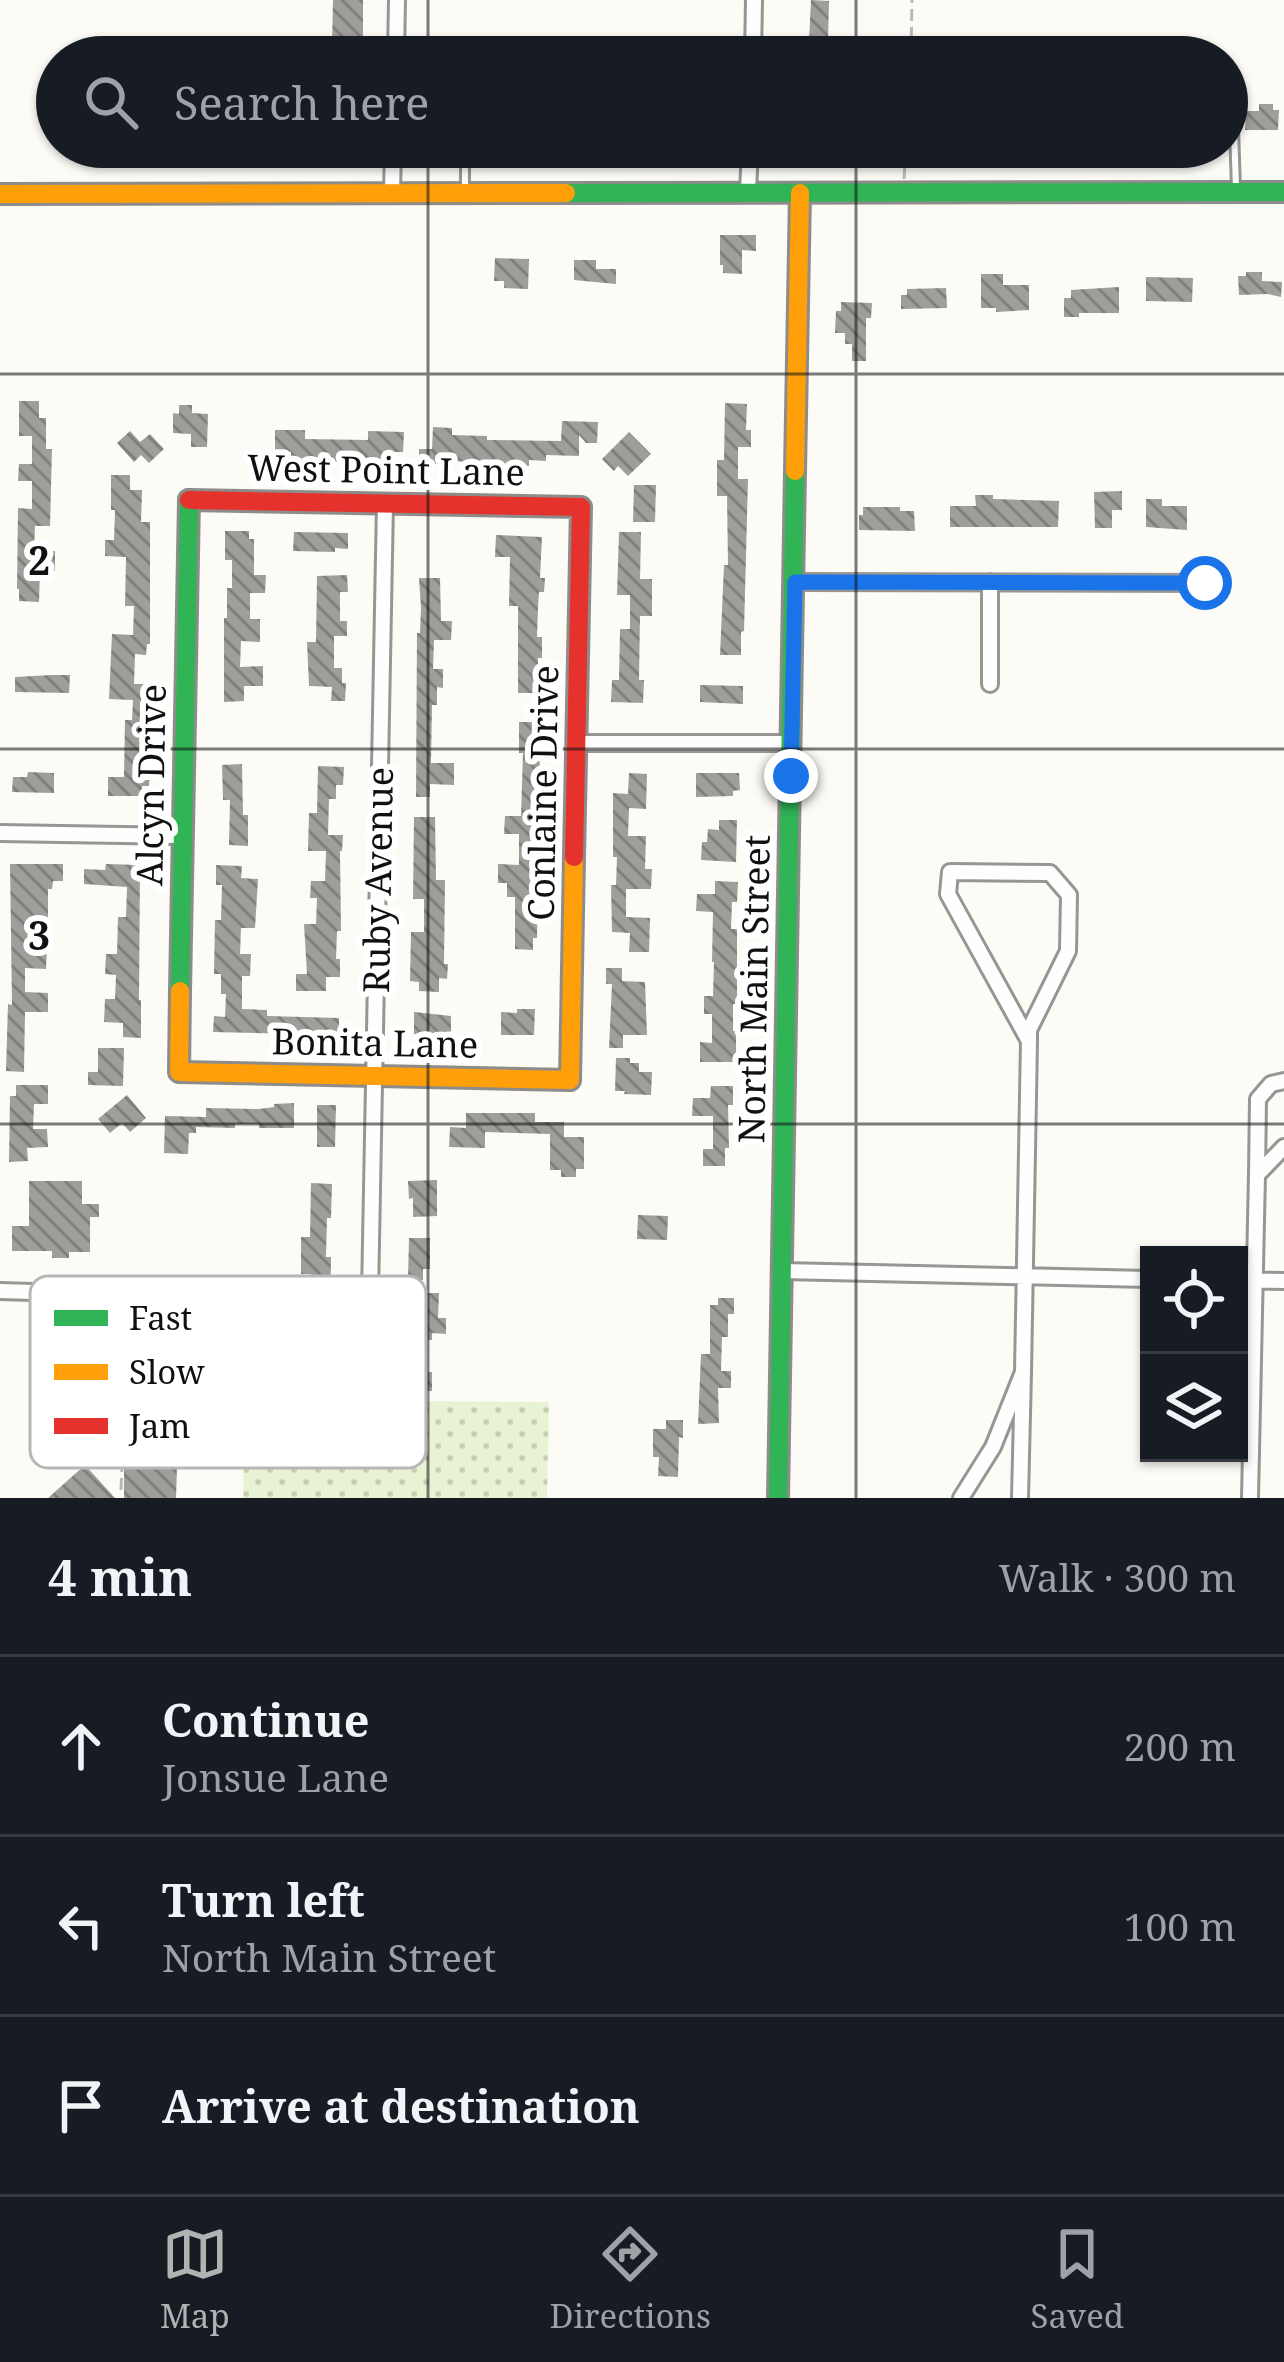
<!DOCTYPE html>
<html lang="en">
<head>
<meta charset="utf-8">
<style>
	body { margin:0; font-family:"Noto Serif",serif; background:#20242c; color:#f1f3f6 }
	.controls { position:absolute; right:36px; bottom:36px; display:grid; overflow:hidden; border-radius:0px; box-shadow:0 3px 9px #0004 }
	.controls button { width:108px; height:108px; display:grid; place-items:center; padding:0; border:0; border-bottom:3px solid #363941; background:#171b24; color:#f1f3f6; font:60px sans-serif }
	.stop { position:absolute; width:36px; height:36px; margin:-27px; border:9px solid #1a73e8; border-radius:50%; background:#fff }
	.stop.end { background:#1a73e8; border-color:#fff; box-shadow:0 3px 12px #0008 }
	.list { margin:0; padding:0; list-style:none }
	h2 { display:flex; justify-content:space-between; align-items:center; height:156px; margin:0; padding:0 48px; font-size:51px }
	h2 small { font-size:39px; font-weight:400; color:#9ea1a6 }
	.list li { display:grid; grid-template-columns:78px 1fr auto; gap:36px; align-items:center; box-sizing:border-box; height:180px; padding:0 48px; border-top:3px solid #363941 }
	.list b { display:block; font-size:45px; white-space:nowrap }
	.list p { margin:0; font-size:39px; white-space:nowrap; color:#9ea1a6 }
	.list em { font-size:39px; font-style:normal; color:#9ea1a6 }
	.icon { flex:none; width:66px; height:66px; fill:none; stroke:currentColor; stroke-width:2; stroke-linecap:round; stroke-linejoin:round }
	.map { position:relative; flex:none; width:1284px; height:1498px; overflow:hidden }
	.search { position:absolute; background:#171b24; box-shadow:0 3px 9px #0004; left:36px; right:36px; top:36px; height:132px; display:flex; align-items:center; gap:30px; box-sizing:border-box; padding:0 42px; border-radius:66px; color:#9ea1a6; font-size:45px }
	.sheet { height:696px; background:#171b24 }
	nav { display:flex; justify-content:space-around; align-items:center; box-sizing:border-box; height:168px; border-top:3px solid #363941; background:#171b24; font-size:33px; color:#9ea1a6 }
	nav a { display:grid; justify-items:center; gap:6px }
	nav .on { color:#b1b2b2 }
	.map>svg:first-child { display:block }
	.grass { fill:url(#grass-dots) }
	.building { fill:url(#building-back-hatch) }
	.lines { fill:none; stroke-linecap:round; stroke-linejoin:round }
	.lane-casing { stroke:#969693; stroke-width:12 }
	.street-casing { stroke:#969693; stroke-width:20 }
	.fast-casing { stroke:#8d8c8a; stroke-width:24 }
	.slow-casing { stroke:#8d8c8a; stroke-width:24 }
	.jam-casing { stroke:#8d8c8a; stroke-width:24 }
	.path { stroke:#b9b9b8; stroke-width:3; stroke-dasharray:12 6; stroke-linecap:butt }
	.lane { stroke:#fffefe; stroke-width:6 }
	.street { stroke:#fffefe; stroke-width:14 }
	.fast { stroke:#30b455; stroke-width:18 }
	.slow { stroke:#ff9f0a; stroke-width:18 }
	.jam { stroke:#e5322d; stroke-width:18 }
	.route { stroke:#1a73e8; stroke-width:15 }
	.grid { fill:none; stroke:#101010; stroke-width:3; stroke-opacity:0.55 }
	.labels { text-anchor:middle; stroke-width:12; stroke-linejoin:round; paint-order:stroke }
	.street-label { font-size:36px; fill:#101010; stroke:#fff }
	.key { fill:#fff; stroke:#b7b7b7; stroke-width:3 }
	.key-label { font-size:33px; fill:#101010 }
	.grid-label { font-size:39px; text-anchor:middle; font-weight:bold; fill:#101010; stroke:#fff; stroke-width:12; stroke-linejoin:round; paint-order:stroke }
</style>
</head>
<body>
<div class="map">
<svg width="1284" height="1498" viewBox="0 0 1284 1498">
	<defs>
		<pattern id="grass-dots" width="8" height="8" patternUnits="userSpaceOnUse" patternTransform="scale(3)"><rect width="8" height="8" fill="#e8f3d3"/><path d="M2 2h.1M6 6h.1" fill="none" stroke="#c6cfb4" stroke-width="1.8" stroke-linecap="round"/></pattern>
		<pattern id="building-back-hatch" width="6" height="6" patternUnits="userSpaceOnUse" patternTransform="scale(3)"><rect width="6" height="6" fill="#a09e9a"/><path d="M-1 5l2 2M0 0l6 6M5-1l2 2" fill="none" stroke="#817f7c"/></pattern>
	</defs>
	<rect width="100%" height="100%" fill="#fcfbf5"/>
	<path class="grass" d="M245 1400 549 1402 547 1498H243Z"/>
	<path class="building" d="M333 0H363V46L332 45Z
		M811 0 829 1 828 42H809Z
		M1259 104H1273V110H1279L1278 130H1245L1246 111H1259Z
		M720 235H756V251L742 250V274L723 273V265H720Z
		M495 258 529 259 528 289 504 288V281H494Z
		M574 260H596V269H616V284L574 280Z
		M1246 272H1262V281L1282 282 1281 297 1268 294 1239 295 1238 276H1246Z
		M981 274H1003V285H1029V310L996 312V308H981Z
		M1146 277 1193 278 1192 302 1146 301Z
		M1119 287V313H1079V317H1064V298H1071V290Z
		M946 288 947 308 901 309V295H907V289Z
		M841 302 872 303 871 318H866V361H852V344H845V333H835L836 311H841Z
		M19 401H39V418H46V449H52L50 526H35L34 551H55V571L40 570 39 602 19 601V589H17L18 508 32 509V481H18L19 464H32V436H19Z
		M725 403 747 404 746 430H751V447H738V479H748L744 631 741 632V655H720L724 565H728L727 496H717V460H724Z
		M179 405H192V413L208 414 207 447H191V434L173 433V413L179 414Z
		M562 421 598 422 597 443H586L579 435V456L546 455V461L529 460V466L439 460V464H419V449H432L433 427 452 428V435L487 436V440L561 441Z
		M275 430H305V439L368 440V431L404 432 403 452H383V462L291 461V452H275Z
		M130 431 140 442 150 434 164 449 149 463 141 455 134 462 117 443Z
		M629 432 651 454 628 476 618 466 614 471 602 459Z
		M111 475H130V490H142L141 522H150V644H147L146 655 135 654 134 684H148L147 713H150L147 765H150L149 786H142V796H108V777H124L125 720H132L133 700 109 699 112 634 133 635 134 606H125L126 557 105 556V540H114L115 510H111Z
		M634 485H656L655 522H633Z
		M1122 491V510H1112V528H1095L1094 492Z
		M975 495H993V499L1059 501 1058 527H950V506H976Z
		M1146 499H1162V506H1187V530L1146 527Z
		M863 507H900V511H914L915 531 859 530V515H863Z
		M225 531H249V539H254V575H266L265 593H250V619H260V642L241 641 240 667 263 666V686H244V701L224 702V618H227V588H232V560H225Z
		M294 532 348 533V549L335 548V552L293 551Z
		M619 532H641L640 579H652V616H640L639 680H644L643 703 611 702 612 680H619L620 629H630V595H617Z
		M496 535 542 537 540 578H545L544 592H539L538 607 537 637H542V658H538V693H518V606H509L510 557H495Z
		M347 575 348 592H340V621H347V636H334V668H342V683H346L345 701H331L332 687 309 686 307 642H316L317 576Z
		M419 578H440L441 621H452L451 640H434L433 669H443V688L437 687V705H432L431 763H454V785L430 784V797H416L417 633H420L421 608Z
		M52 675H70L69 693 15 692V677Z
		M700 685 743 686V704L700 702Z
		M519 722H548V733H541L536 855H532V881H538L537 938H533V950L515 949V897H507V883H498V864L519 865V834H504L505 816H521L523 753H519Z
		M242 764 243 815H248V846L229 845 230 800H223L222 765Z
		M318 766 344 767 343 785H336V799H329L328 835H343L342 851H340L341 931H337L336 959H340V977H326V991H296V974H307L304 924H316L317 898H310L311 881H325L326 851H308L309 813H317Z
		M28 772 54 773V793L12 792 13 777H27Z
		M629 773 647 774 646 809 629 808 628 836H646L645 869H652L651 889H626V917L650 918 649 952H629L630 933 612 932 611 885H616L617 857H613V793L628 794Z
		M696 773H739L740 790 733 791V796L696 797Z
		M414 817H435L436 880H445L444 964H448L447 979 439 978V992L419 991V982L410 981 411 932H424V899H413Z
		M719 820H737L736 862 701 860 702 842H707L708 829 719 830Z
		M10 864H63V881H53L52 889H48V926L28 925 27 949H47L46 969 25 968V992L48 993V1012H25L24 1072 6 1071 8 1004 12 1005Z
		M106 864 140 865 139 1000H141V1038L123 1037V1023L104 1022 105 999H115L116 975 105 974 106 954H117L118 917H126L127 887 84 884V869L105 870Z
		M216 865 242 866 241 878 258 879 255 928H241L240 954H251L250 976H242V1009L267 1010V1016L339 1018V1035L213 1032 214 1016 225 1017 226 994H221V974H214L215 920H221L222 885H216Z
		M715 881 738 882 737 902H732L731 929H737V1004H733V1031H736V1062H700V1042L712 1043V1014H704V996H713L714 962H712L713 912 696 911 697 894H715Z
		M606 968H622V981L645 982 647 1035H623V1048H609L612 984H606Z
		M517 1009H535L534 1035H501V1012L517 1013Z
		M414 1012 451 1016V1034H414Z
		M98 1048H124L123 1086 88 1085V1072H98Z
		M616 1058H630V1063H639V1072H652L651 1095 624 1094 625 1091H615Z
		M16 1085H48V1104H34L33 1129H47L48 1147 27 1148 28 1161 9 1162 10 1096H16Z
		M711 1086H733V1105H728L729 1148H725V1166H703V1149H713V1116H692L693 1098H710Z
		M127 1095 146 1118 130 1132 122 1123 110 1133 98 1119Z
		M294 1103V1128H259V1124H235V1128L196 1127V1133H189L188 1154 164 1153 165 1116 206 1117V1108L259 1109 274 1107V1104Z
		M317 1105H336L335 1147H317Z
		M466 1113H535V1122H564V1137H584V1169H576V1177H561V1170H550V1134L485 1132V1148L449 1147 450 1127 466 1128Z
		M437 1180V1216L413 1217V1198L409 1199 408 1181Z
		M29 1181H82V1204H99V1217H90V1252H69V1258H52V1251H12V1226H29Z
		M311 1183 332 1184 331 1218H327L326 1257H331L330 1318H326V1335H306V1296L311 1297V1274H301V1237H310Z
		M638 1215 668 1216 667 1240 637 1239Z
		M409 1238H430V1269H423V1280H408Z
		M417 1293H439L438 1318H446V1334L432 1333V1340H428V1372H432V1391H421V1397H409L406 1305H417Z
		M718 1298H734V1314H728V1337H722L721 1371H731V1388H718L719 1423 698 1424 701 1354H710V1305H718Z
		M666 1420H683V1438L679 1437 678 1477 658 1476 659 1457H653V1429H666Z
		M85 1465 115 1498H48Z
		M124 1466 177 1467 176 1498H124Z"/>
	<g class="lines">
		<defs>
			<path id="lane" d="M1227 91 1233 98 1236 189
				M465 147V189"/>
			<path id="street" d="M396 57 397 0
				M753 57 754 0
				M392 192 393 147
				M748 192 750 147
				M795 582 1216 583
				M990 582V684
				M577 743H792
				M0 833 183 836
				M950 872 1050 873 1069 895 1068 951 1029 1030V1041L948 894Z
				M1284 1081 1271 1084 1258 1099 1257 1175 1284 1147
				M782 1271 1149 1279
				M1239 1280 1284 1281
				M0 1291 65 1293
				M1023 1372 1029 1041
				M368 1401 385 503
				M961 1498 993 1447 1023 1372 1020 1498
				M1250 1498 1257 1175"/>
			<path id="fast" d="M566 193 1284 192
				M180 991 189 500
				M778 1498 795 471"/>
			<path id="slow" d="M0 194 566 193
				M795 471 800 193
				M180 991 179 1072 570 1080 574 857"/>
			<path id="jam" d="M189 500 581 507 574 857"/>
		</defs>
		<use href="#lane" class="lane-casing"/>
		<use href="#street" class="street-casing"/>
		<use href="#fast" class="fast-casing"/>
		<use href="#slow" class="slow-casing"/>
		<use href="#jam" class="jam-casing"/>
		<path class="path" d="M911 57 912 0
			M904 179 906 147
			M121 1490 123 1441"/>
		<use href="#lane" class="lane"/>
		<use href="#street" class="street"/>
		<use href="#fast" class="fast"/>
		<use href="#slow" class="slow"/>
		<use href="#jam" class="jam"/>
	</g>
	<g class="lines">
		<path class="route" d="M791 776 795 582 1205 583"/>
	</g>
	<path class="grid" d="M428 0V57M856 0V57M428 147V1498M856 147V1498M0 374H1284M0 749H1284M0 1124H1284"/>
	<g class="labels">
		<g class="street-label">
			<text transform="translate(386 470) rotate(1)" y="13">West Point Lane</text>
			<text transform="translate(151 785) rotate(-89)" y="13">Alcyn Drive</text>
			<text transform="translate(543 793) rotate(-89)" y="13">Conlaine Drive</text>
			<text transform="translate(378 880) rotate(-89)" y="13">Ruby Avenue</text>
			<text transform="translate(754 989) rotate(-89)" y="13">North Main Street</text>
			<text transform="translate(375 1043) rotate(1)" y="13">Bonita Lane</text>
		</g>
	</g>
	<rect x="30" y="1276" width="396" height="192" rx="18" class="key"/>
	<rect x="54" y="1310" width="54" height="16" fill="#30b455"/>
	<rect x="54" y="1364" width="54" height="16" fill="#ff9f0a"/>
	<rect x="54" y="1418" width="54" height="16" fill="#e5322d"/>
	<g class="key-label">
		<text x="129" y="1330">Fast</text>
		<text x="129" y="1384">Slow</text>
		<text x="129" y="1438">Jam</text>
	</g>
	<g class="grid-label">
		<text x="39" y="575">2</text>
		<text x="39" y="950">3</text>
	</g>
</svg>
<div class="controls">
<button><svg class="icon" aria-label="locate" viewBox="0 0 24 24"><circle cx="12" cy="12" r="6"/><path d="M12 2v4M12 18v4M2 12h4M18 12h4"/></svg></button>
<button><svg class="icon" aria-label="layers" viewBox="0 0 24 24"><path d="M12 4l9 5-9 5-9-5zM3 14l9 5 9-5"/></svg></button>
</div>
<div class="stop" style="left:1205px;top:583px"></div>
<div class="stop end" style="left:791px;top:776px"></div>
<div class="search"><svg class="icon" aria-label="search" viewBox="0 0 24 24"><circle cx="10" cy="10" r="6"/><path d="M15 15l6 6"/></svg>Search here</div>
</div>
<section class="sheet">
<h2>4 min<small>Walk · 300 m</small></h2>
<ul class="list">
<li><svg class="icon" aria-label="ahead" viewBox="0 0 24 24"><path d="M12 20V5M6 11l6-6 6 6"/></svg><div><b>Continue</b><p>Jonsue Lane</p></div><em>200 m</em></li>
<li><svg class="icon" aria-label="left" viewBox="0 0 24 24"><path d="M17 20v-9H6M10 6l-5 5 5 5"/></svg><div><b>Turn left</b><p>North Main Street</p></div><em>100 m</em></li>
<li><svg class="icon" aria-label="arrive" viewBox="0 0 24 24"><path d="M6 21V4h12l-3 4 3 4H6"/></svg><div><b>Arrive at destination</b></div></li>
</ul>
</section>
<nav>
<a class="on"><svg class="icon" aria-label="map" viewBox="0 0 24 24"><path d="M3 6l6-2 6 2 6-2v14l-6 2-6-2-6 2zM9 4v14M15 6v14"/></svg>Map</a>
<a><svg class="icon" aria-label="directions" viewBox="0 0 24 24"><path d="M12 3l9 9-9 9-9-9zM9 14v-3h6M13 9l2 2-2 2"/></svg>Directions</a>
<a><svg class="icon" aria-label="saved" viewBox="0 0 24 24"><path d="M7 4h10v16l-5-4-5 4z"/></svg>Saved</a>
</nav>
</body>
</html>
